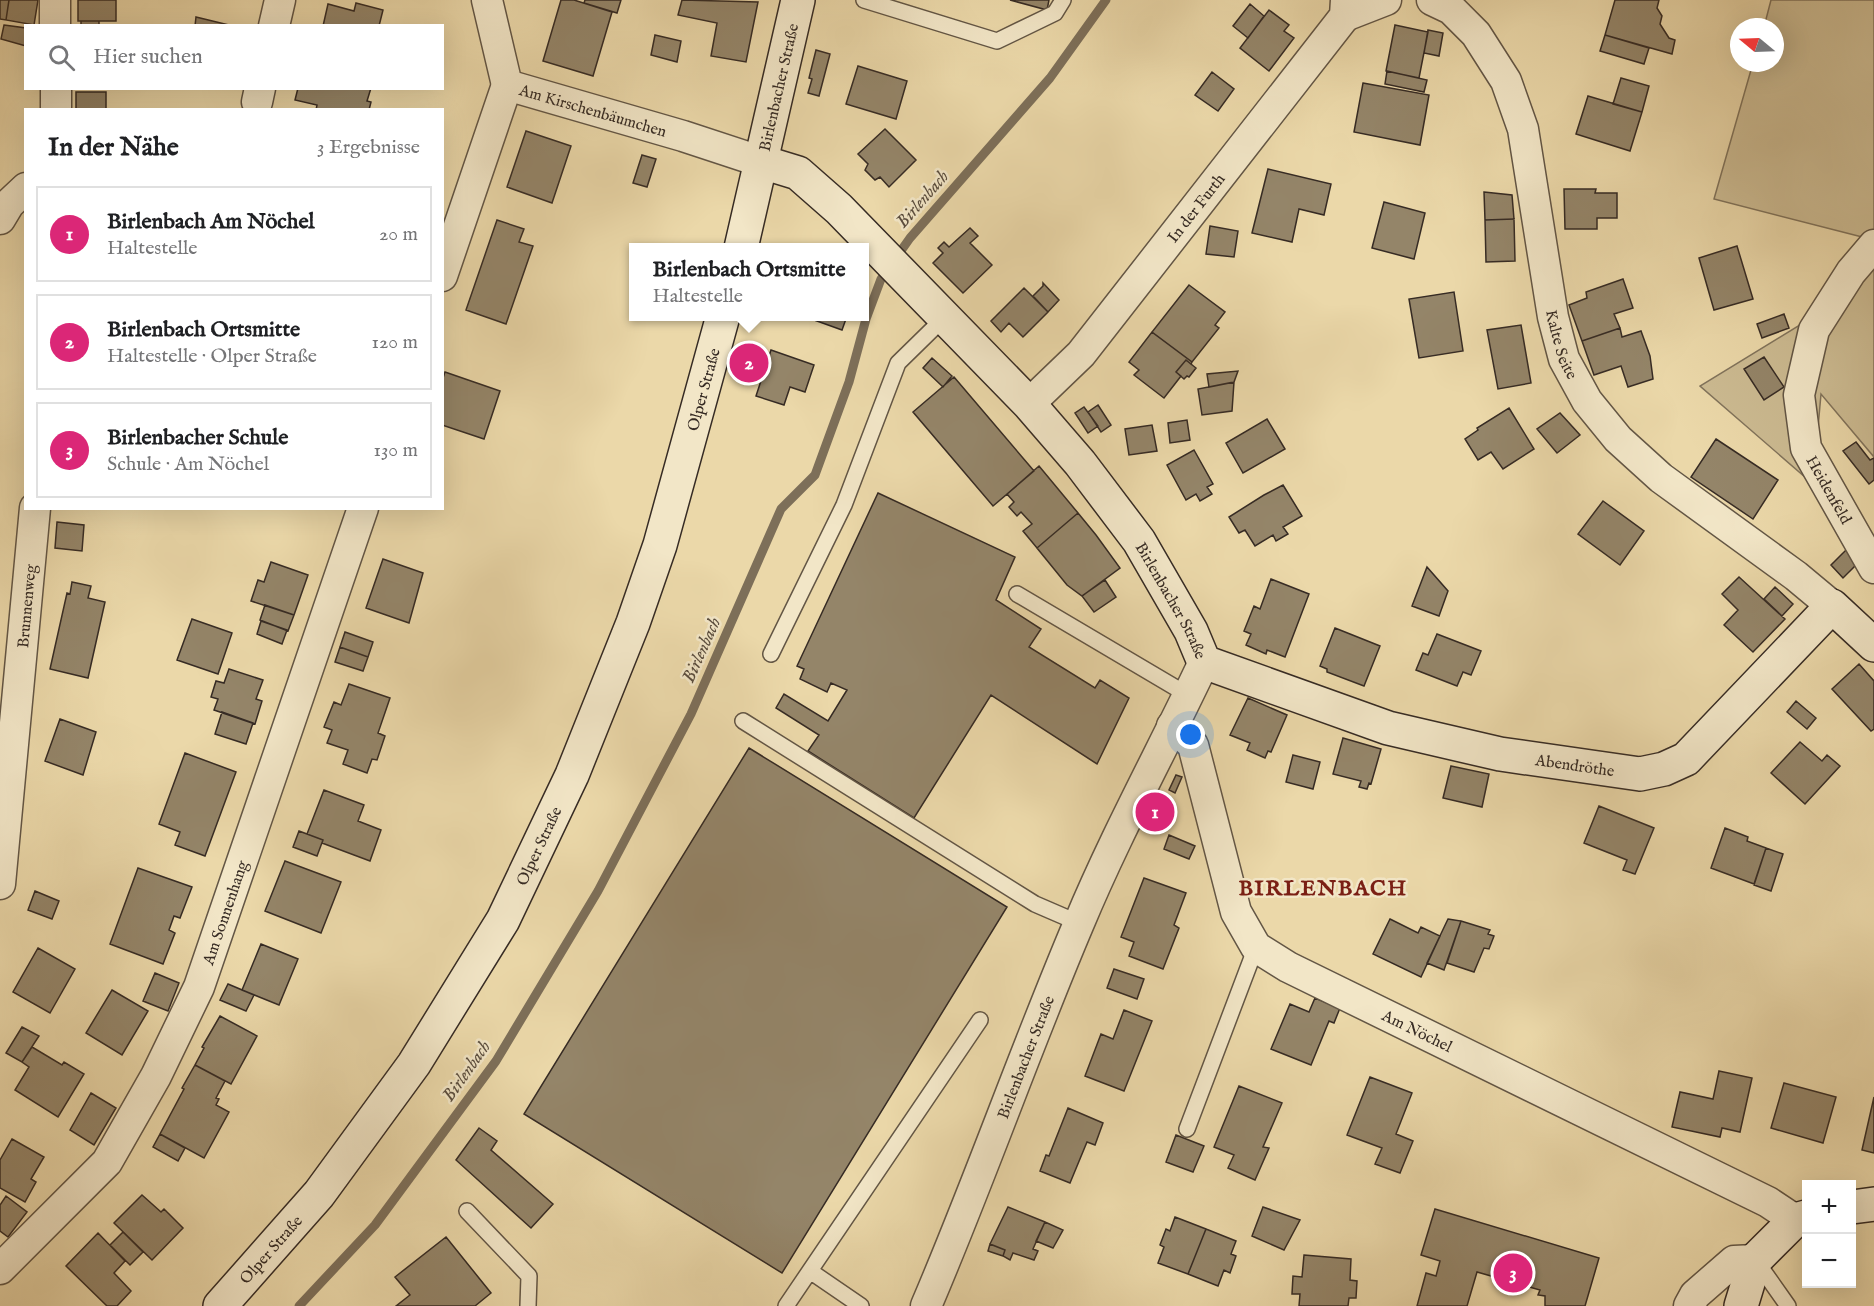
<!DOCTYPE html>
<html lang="de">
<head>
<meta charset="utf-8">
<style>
	body { margin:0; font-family:"IM FELL English",serif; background:#f2f2f2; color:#202124 }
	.controls { position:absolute; right:18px; bottom:18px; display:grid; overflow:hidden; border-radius:0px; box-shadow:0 6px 24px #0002 }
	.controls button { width:54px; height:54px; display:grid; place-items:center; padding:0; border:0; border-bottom:2px solid #e0e0e0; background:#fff; color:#202124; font:30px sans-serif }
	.compass { position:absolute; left:1730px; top:18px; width:54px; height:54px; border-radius:50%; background:#fff; box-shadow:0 6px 24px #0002; rotate:289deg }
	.you { position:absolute; left:1191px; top:735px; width:21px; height:21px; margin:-15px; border:4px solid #fff; border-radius:50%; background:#1a73e8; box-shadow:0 0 0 9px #1a73e833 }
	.badge { display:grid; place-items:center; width:39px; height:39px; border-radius:50%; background:#db2777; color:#fff; font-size:20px; font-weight:700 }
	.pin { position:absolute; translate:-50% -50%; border:3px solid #fff; box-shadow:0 2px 6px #0006 }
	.popup { position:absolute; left:629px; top:243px; width:240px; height:78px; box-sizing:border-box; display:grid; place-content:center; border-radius:0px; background:#fff; filter:drop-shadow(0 2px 4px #0005); font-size:20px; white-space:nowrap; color:#757577 }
	.popup b { font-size:22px; color:#202124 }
	.popup::after { content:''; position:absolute; left:50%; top:100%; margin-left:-12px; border:12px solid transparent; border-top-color:#fff }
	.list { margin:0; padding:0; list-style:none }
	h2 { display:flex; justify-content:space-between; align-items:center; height:78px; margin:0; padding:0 24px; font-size:26px }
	h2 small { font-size:20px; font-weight:400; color:#757577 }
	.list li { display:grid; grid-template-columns:39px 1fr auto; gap:18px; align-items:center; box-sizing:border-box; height:96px; margin:0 12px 12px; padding:0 12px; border:2px solid #e0e0e0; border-radius:0px }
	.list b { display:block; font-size:22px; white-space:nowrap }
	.list p { margin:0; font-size:20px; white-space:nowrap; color:#757577 }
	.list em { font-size:20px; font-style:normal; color:#757577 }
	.icon { flex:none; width:33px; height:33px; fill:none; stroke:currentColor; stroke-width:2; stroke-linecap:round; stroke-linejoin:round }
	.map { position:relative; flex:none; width:1874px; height:1306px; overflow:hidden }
	.search { position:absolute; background:#fff; box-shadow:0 6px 24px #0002; left:24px; top:24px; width:420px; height:66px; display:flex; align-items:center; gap:15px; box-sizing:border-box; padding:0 21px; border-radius:0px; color:#757577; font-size:22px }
	.panel { position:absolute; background:#fff; box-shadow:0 6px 24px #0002; left:24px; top:108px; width:420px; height:402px; border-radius:0px }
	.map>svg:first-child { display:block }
	.green { fill:#ccbb92; stroke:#81735b; stroke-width:1.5 }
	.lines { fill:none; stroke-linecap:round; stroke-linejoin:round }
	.stream { stroke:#7d6f59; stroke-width:9 }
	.building { fill:#948569; stroke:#362b24; stroke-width:1.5 }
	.lane-casing { stroke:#635645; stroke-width:18 }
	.street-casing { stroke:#635645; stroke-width:33 }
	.secondary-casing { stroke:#362b24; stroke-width:36 }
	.lane { stroke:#f2e6c7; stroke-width:15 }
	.street { stroke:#f2e6c7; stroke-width:30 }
	.secondary { stroke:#f2e6c7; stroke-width:33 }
	.labels { text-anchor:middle; stroke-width:5; stroke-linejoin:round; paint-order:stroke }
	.street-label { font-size:16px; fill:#362b24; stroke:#f2e6c7 }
	.water-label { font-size:18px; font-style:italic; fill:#5a4d3e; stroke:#f2e6c7 }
	.district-label { font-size:22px; font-weight:bold; letter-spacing:1.5px; fill:#7a1f14; stroke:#f2e6c7 }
</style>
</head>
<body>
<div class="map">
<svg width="1874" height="1306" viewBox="0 0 1874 1306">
	<rect width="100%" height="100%" fill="#ebd8a9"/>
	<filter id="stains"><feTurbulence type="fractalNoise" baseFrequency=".00333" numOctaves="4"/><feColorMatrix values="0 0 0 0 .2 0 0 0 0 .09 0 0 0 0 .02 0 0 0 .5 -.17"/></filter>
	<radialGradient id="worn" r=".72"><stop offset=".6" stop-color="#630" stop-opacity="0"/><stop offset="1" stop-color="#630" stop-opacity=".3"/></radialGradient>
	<path class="green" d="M1771 0H1874V457L1821 394 1813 484 1700 386 1800 325 1866 238 1714 199 1753 63H1775V27H1764Z"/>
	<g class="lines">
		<path class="stream" d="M299 1306 375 1225 496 1061 598 891 691 714 781 509 815 475 849 382 866 319 881 279 910 238 1050 78 1106 0"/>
	</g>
	<path class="building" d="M0 0H9L6 20 0 19Z
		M9 0H38L34 25 6 20Z
		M78 0H116V21H78Z
		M561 0H574L612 12 593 76 543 61Z
		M585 0H621L617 13 584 3Z
		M682 0 758 2 746 62 711 56 717 23 678 15Z
		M1010 0H1049L1047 10Z
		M1615 0H1659L1657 8 1662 16 1660 24 1669 38 1675 40 1672 54 1605 35Z
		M356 3 383 10 379 26H323L328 4 354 11Z
		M1250 4 1264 16 1248 38 1233 26Z
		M1269 10 1289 25 1284 31 1294 38 1269 71 1240 48Z
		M196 17 233 26H195Z
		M81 21H99V26H81Z
		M4 25 26 28V46L1 39Z
		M1395 25 1428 32 1419 78 1386 71Z
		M1428 30 1443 33 1439 56 1424 53Z
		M655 35 681 41 677 62 651 55Z
		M1605 35 1649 48 1644 64 1600 51Z
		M816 50 830 54 819 96 808 93 812 79 809 78Z
		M858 66 907 81 896 119 846 104Z
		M1387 71 1427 80 1424 92 1385 84Z
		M1212 72 1234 89 1218 111 1195 95Z
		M1621 78 1649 86 1642 112 1613 104Z
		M1363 83 1429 95 1420 145 1354 132Z
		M298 88H371L367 101 371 102 369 110H316L317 105 295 100Z
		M76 92H106V110H76Z
		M1588 96 1642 112 1630 151 1576 134Z
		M885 129 916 160 889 187 880 177 875 180 865 170 868 164 858 154Z
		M526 131 571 146 552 203 507 187Z
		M642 155 656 159 647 187 633 183Z
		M1268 169 1331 184 1324 215 1299 209 1292 242 1252 233Z
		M1564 189H1596L1595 193H1617V218H1597V229H1565Z
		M1484 192 1512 195 1514 219 1485 220Z
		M1384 202 1425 213 1414 259 1372 248Z
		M1514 219 1515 261 1486 262 1485 220Z
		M497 220 524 229 519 242 533 246 506 324 466 310Z
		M1210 226 1238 231 1234 257 1206 254Z
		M970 228 978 236 970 243 992 265 963 293 933 263 943 253 938 248 944 242 949 247Z
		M1737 246 1753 299 1714 310 1699 258Z
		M1623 279 1633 308 1614 314 1620 328 1582 341 1569 305 1587 298 1586 292Z
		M1043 283 1059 300 1048 312 1033 296 1043 286Z
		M1189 285 1225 312 1215 325 1219 328 1192 362 1152 332Z
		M1024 288 1048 312 1023 337 1009 323 1001 332 991 321Z
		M1454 292 1463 351 1419 358 1409 299Z
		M1784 314 1789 328 1762 338 1757 324Z
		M803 316H847L842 330Z
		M1521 325 1531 383 1498 389 1487 330Z
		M1620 328 1622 337 1641 331 1650 356 1653 379 1628 387 1621 366 1594 375 1582 341Z
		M1152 332 1192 362 1191 364 1186 360 1176 372 1181 376 1164 398 1134 375 1139 370 1129 362Z
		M771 350 814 365 805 392 790 387 784 405 756 396Z
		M1764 357 1784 387 1764 400 1744 369Z
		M932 358 952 376 943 387 923 368Z
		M1186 360 1196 368 1189 377 1187 376 1184 379 1176 372Z
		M1238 371 1234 382 1209 387 1207 374Z
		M445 372 500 391 484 439 442 425V381Z
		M954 377 1034 471 993 506 913 412Z
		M1234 382 1232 411 1202 415 1198 389Z
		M1098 405 1111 425 1101 432 1088 412Z
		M1084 407 1098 426 1088 433 1075 413Z
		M1509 408 1534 449 1503 469 1491 452 1478 460 1465 439 1478 430 1477 428Z
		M1560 413 1580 435 1557 453 1537 429Z
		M1267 419 1285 449 1243 473 1226 443Z
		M1187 420 1190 440 1170 443 1168 423Z
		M1152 425 1157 451 1129 455 1125 429Z
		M1716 439 1778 480 1753 519 1691 477Z
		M1856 442 1870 460 1874 458V480L1869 484 1843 451Z
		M1194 450 1213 484 1207 487 1212 494 1200 501 1196 494 1186 500 1167 465Z
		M1039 466 1078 513 1037 548 1023 531 1032 524 1021 512 1017 516 1009 507 1014 502 1007 494Z
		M1283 485 1302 516 1283 527 1288 534 1276 541 1273 535 1255 546 1245 530 1239 533 1229 517 1264 495Z
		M878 493 1015 557 996 600 1041 629 1029 647 1095 688 1100 680 1129 698 1097 764 991 695 914 818 808 751 819 735 776 708 784 694 828 721 847 690 831 683 827 692 800 679 804 669 797 666Z
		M1603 501 1644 531 1620 565 1578 534Z
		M1078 513 1096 535 1120 568 1082 596 1067 585 1037 548Z
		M57 522 84 525 82 551 55 548Z
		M1848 548 1860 561 1843 578 1831 565Z
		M383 559 423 573 409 623 366 608Z
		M271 562 308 575 294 615 251 601 258 580 264 582Z
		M1427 567 1448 591 1439 616 1412 606Z
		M1739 577 1785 619 1753 652 1724 625 1738 610 1722 594Z
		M1271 579 1309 594 1285 657 1267 650 1266 654 1246 645 1251 634 1244 631 1254 606 1260 609Z
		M1105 580 1116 597 1094 612 1082 596Z
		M72 582 91 586 88 598 105 602 88 678 50 669 67 593 70 594Z
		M1775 587 1793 604 1782 616 1764 599Z
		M265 605 294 615 288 631 260 620Z
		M192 619 232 633 218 674 177 660Z
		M261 621 287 630 282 644 257 634Z
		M1335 628 1380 646 1364 686 1327 672V669L1320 666Z
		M345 632 373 642 368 657 340 647Z
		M1437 634 1481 651 1471 675 1463 672 1457 686 1416 670 1423 653 1428 655Z
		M340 647 368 657 363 671 335 662Z
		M1859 664 1874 681V729L1871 731 1832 689Z
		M229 669 263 680 256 699 262 701 255 724 214 710 218 699 211 697 216 681 224 683Z
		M349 684 390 698 378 733 385 736 377 760 372 759 367 773 343 764 348 750 327 743 332 730 324 727 334 702 341 705Z
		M1248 698 1287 715 1271 752 1268 751 1265 758 1247 750 1250 743 1230 735Z
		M1796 701 1816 718 1807 729 1787 712Z
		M222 712 253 723 246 744 215 734Z
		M60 719 96 732 83 775 45 761Z
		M1343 738 1381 749 1371 784 1369 783 1367 789 1359 787 1361 781 1333 774Z
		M1800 742 1822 761 1827 755 1840 766 1805 804 1771 773Z
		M749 748 1007 907 782 1273 524 1114Z
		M185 753 236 772 205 856 175 845 180 832 159 824Z
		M1293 755 1320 762 1313 789 1286 782Z
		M1451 766 1489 774 1482 807 1443 798Z
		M1176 775 1182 777 1175 793 1169 790Z
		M324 790 364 805 358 821 381 830 370 861 322 843 323 840 307 834Z
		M1599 806 1654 828 1635 874 1623 870 1627 860 1584 843Z
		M1725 828 1748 837 1747 841 1766 848 1754 884 1711 868Z
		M299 831 323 840 317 856 293 847Z
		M1169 835 1195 846 1189 859 1164 849Z
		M1766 848 1783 854 1771 891 1754 885Z
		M285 861 341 882 321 933 265 911Z
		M138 868 192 887 180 918 174 916 169 930 175 933 163 964 110 944Z
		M1144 878 1186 893 1174 925 1179 928 1163 969 1129 956 1134 942 1121 937Z
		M35 891 59 901 52 919 28 910Z
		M1390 919 1418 933 1421 927 1440 936 1421 977 1373 954Z
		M1448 919 1461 921 1444 970 1427 963Z
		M1461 921 1490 930 1488 934 1494 936 1489 949 1484 948 1474 972 1447 963Z
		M261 944 298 959 279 1005 242 990Z
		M38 948 75 969 50 1013 13 992Z
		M1114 969 1144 979 1137 999 1107 988Z
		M155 973 179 983 168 1011 143 1001Z
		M228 984 254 995 246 1011 220 1000Z
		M112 990 148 1011 122 1055 86 1033Z
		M1315 998 1340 1008 1334 1023 1329 1021 1311 1065 1271 1049 1290 1004 1309 1012Z
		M1124 1010 1152 1021 1124 1091 1085 1076 1101 1034 1113 1039Z
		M220 1016 257 1036 231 1084 195 1065 204 1048 202 1047Z
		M22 1027 39 1036 22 1062 6 1053Z
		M32 1047 62 1065 64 1062 84 1074 58 1117 15 1090 29 1067 22 1062Z
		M195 1065 225 1081 216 1098 219 1099 216 1105 229 1112 204 1158 160 1134 184 1089 182 1088Z
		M1719 1071 1752 1078 1740 1132 1722 1128 1720 1137 1672 1127 1680 1092 1713 1099Z
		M1370 1077 1412 1093 1396 1134 1413 1141 1400 1173 1375 1164 1382 1148 1347 1135Z
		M1784 1083 1836 1097 1823 1143 1771 1128Z
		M1239 1086 1282 1103 1263 1147 1269 1148 1255 1180 1228 1168 1234 1155 1214 1147Z
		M91 1093 116 1108 94 1145 70 1130Z
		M1874 1097V1153L1862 1150Z
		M1068 1108 1103 1123 1095 1145 1087 1142 1070 1183 1040 1171 1046 1155 1049 1156Z
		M479 1128 497 1141 491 1150 553 1204 531 1228 456 1160Z
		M160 1134 185 1148 178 1161 153 1147Z
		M1176 1135 1204 1146 1193 1172 1166 1162Z
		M12 1139 44 1157 31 1179 36 1182 25 1202 0 1188V1160Z
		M142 1195 161 1212 164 1209 183 1228 152 1260 114 1223Z
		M6 1196 27 1212 8 1237 0 1231V1205Z
		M1008 1207 1045 1222 1033 1249 1038 1251 1034 1260 1013 1253 1010 1260 1003 1256 1005 1250 990 1244Z
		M1263 1207 1300 1220 1284 1250 1252 1236Z
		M1435 1209 1599 1258 1585 1306H1545V1296L1538 1295 1540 1290 1477 1272 1467 1306H1417L1426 1273 1436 1276 1440 1261 1421 1255Z
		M1175 1217 1206 1229 1188 1274 1158 1263 1164 1247 1160 1245 1166 1229 1170 1231Z
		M1045 1222 1063 1230 1053 1248 1036 1241Z
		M1206 1229 1236 1241 1231 1254 1236 1256 1230 1273 1224 1270 1218 1286 1188 1274Z
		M123 1232 143 1252 130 1265 110 1245Z
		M98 1233 125 1261 114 1273 131 1291 117 1306H107L66 1266Z
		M446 1237 491 1293 475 1306H396L410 1295 395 1277Z
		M990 1244 1005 1250 1003 1256 988 1251Z
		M1304 1255 1351 1259 1350 1280 1357 1281 1356 1298H1349L1348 1306H1299L1300 1294H1292L1293 1276 1302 1277Z"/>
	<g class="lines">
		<defs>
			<path id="lane" d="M864 0 997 41 1055 13 1063 0
				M1017 594 1188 695
				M771 654 844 505 898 363 945 317
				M743 721 1035 904 1079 923
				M1187 1129 1256 947
				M467 1211 529 1276 528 1306
				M1757 1262 1788 1306
				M810 1271 861 1306
				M786 1306 980 1020"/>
			<g id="street">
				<path d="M55 0V26"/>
				<path id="s1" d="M487 0 507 85 683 136 762 162"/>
				<path id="s2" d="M1432 0 1451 9 1476 34 1506 81 1523 129 1553 317 1564 359 1587 401 1618 439 1661 478 1796 576 1832 606"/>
				<path d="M1345 16 1386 0"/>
				<path d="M274 26 280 0"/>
				<path d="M56 88V110"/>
				<path d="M257 102 260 88"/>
				<path d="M0 219 9 204 26 188"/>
				<path id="s3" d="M1874 245 1851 272 1814 330 1799 395 1806 448 1874 568"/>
				<path d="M442 276 507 85"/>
				<path id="s4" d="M1029 404 1081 354 1345 16 1346 0"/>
				<path id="s5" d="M1172 726 1193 745 1236 912 1256 947 1288 967 1768 1202 1795 1220"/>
				<path id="s6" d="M0 884 35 508"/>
				<path id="s7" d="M0 1269 107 1162 156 1076 199 987 363 508"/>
				<path id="s8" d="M926 1306C980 1180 1025 1050 1079 923 1116 834 1163 749 1204 662"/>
				<path d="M1689 1306 1695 1295 1734 1261 1755 1260"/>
			</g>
			<g id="secondary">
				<path id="s9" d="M762 162 798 173 839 209 1029 404 1080 463 1139 541 1191 631 1204 662 1388 728 1500 754 1640 774 1664 769 1686 759 1832 606 1874 645"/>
				<path id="s10" d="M741 248 798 0"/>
				<path d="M1852 1207 1874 1204"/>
				<path id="s11" d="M220 1306 319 1194 414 1064 503 920 572 775 633 623 660 545 723 316"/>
				<path d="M1741 1306 1755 1260 1795 1220 1806 1217"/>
			</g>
		</defs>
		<use href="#lane" class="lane-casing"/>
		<use href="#street" class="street-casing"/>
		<use href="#secondary" class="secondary-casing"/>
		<use href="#lane" class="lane"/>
		<use href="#street" class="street"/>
		<use href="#secondary" class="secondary"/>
	</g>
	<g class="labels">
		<g class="street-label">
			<text dy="6" stroke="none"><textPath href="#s10" startOffset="165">Birlenbacher Straße</textPath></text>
			<text dy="6" stroke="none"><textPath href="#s1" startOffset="177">Am Kirschenbäumchen</textPath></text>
			<text dy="6" stroke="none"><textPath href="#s4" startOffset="258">In der Furth</textPath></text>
			<text dy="6" stroke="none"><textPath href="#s2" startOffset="382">Kalte Seite</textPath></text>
			<text dy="6" stroke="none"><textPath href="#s11" startOffset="1048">Olper Straße</textPath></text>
			<text dy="6" stroke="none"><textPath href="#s3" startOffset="272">Heidenfeld</textPath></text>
			<text dy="6" stroke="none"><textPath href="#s9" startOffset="608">Birlenbacher Straße</textPath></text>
			<text dy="6" stroke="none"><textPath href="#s6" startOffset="279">Brunnenweg</textPath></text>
			<text dy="6" stroke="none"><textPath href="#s9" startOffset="1064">Abendröthe</textPath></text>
			<text dy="6" stroke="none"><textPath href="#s11" startOffset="562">Olper Straße</textPath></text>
			<text dy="6" stroke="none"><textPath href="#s7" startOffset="428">Am Sonnenhang</textPath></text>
			<text dy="6" stroke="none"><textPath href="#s5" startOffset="423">Am Nöchel</textPath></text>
			<text dy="6" stroke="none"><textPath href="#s8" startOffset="268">Birlenbacher Straße</textPath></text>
			<text dy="6" stroke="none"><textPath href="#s11" startOffset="76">Olper Straße</textPath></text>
		</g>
		<g class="water-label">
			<text transform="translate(922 199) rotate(-49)" y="6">Birlenbach</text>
			<text transform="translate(701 650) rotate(-66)" y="6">Birlenbach</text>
			<text transform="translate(466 1071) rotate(-55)" y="6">Birlenbach</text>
		</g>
		<g class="district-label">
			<text x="1323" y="895">BIRLENBACH</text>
		</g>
	</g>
	<rect width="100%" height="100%" filter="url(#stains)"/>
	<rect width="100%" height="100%" fill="url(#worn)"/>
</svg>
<div class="controls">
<button>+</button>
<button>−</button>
</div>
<svg class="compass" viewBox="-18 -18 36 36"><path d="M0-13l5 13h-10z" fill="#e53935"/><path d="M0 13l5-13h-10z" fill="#757577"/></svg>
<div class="you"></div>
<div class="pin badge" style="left:1155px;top:812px">1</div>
<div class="pin badge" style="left:749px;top:363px">2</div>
<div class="popup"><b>Birlenbach Ortsmitte</b>Haltestelle</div>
<div class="pin badge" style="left:1513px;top:1273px">3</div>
<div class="search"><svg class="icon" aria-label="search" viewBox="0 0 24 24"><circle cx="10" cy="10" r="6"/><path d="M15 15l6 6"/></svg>Hier suchen</div>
<section class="panel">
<h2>In der Nähe<small>3 Ergebnisse</small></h2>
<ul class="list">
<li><span class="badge">1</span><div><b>Birlenbach Am Nöchel</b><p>Haltestelle</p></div><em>20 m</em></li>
<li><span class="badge">2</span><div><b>Birlenbach Ortsmitte</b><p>Haltestelle · Olper Straße</p></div><em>120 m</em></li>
<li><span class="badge">3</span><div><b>Birlenbacher Schule</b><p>Schule · Am Nöchel</p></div><em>130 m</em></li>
</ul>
</section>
</div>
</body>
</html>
